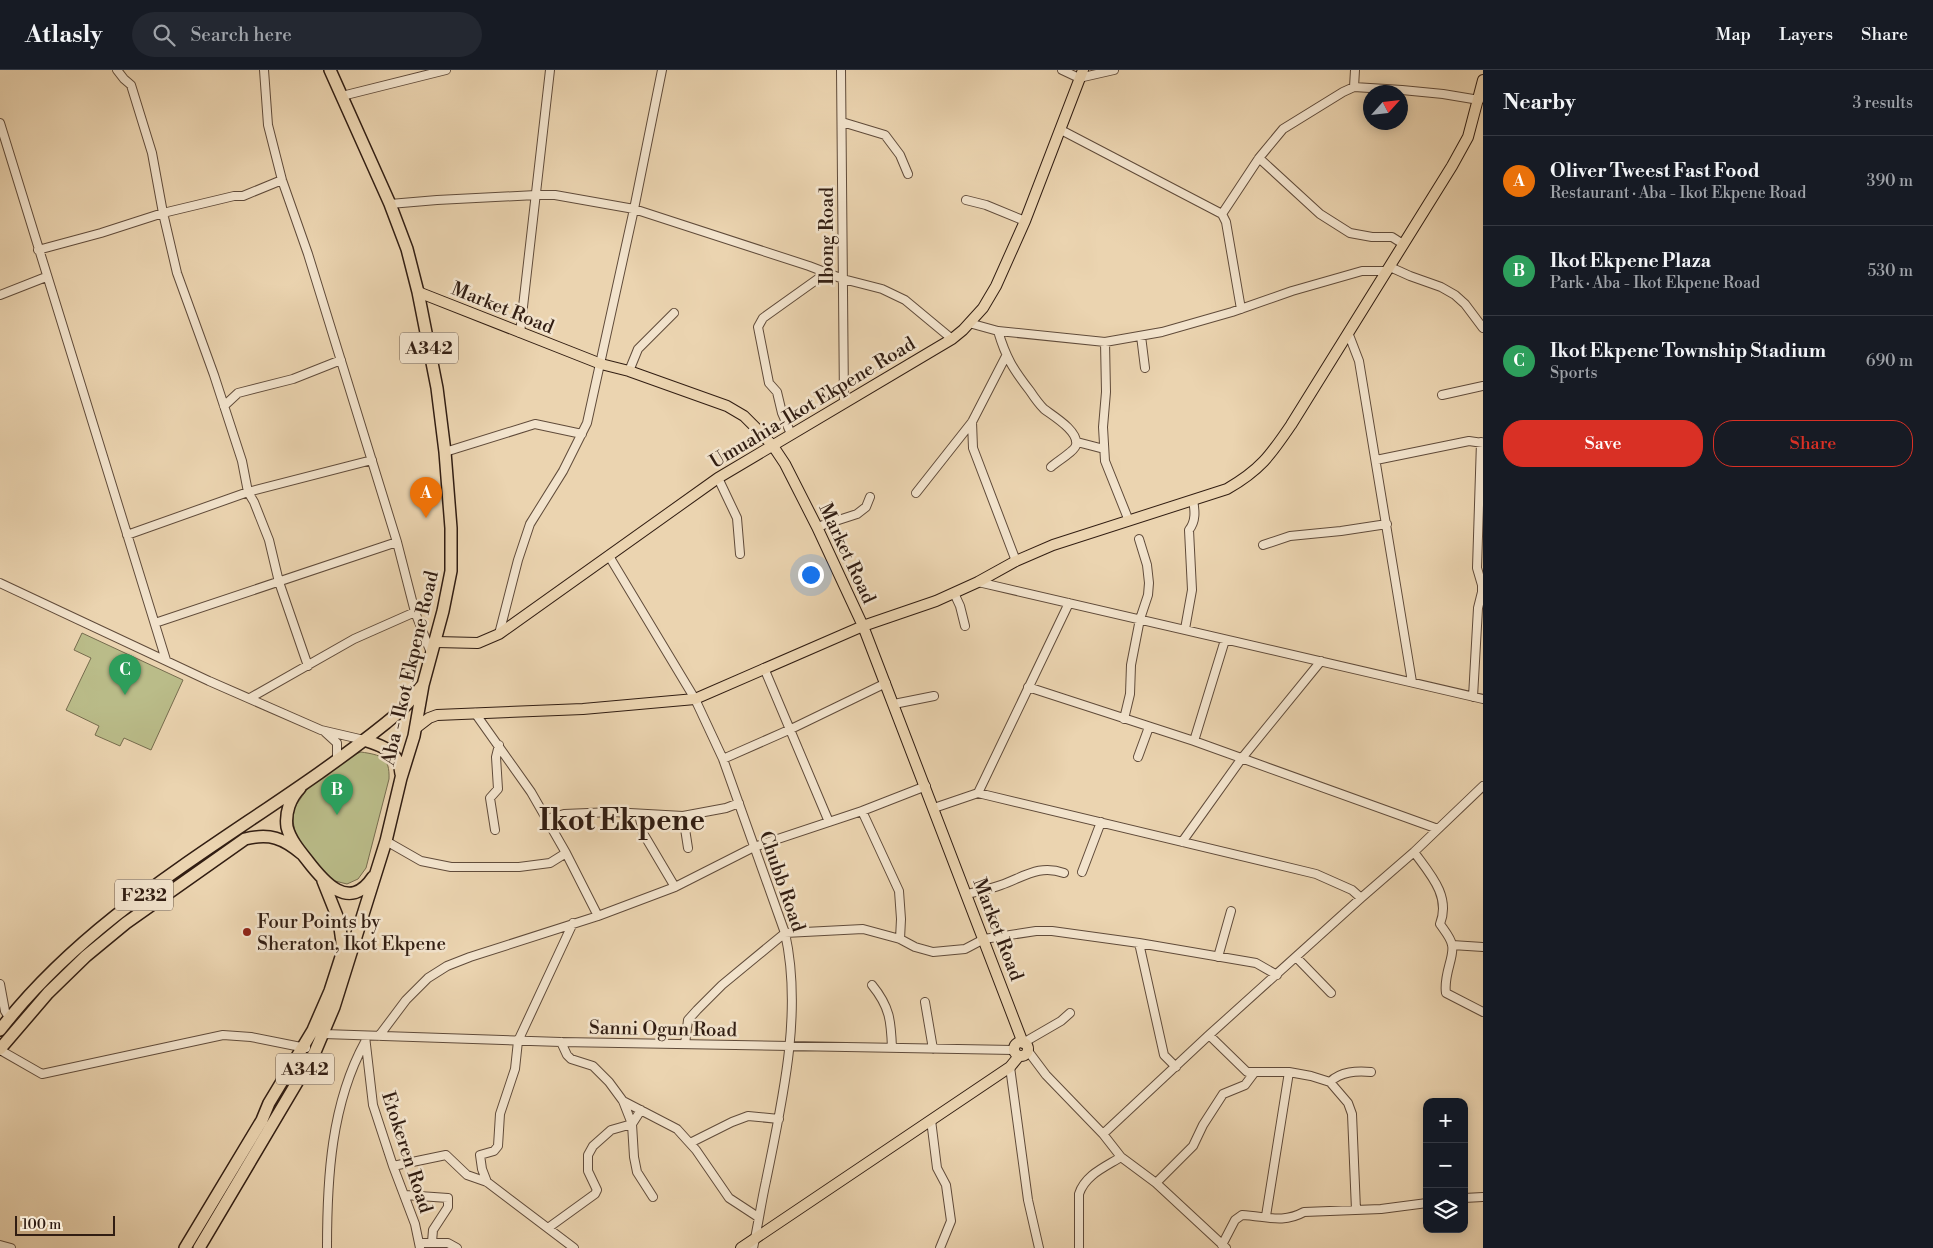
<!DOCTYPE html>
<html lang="en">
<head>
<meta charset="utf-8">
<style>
	body { margin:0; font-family:"Libre Bodoni",serif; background:#242831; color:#f1f3f6 }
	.controls { position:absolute; right:15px; bottom:15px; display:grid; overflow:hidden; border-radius:10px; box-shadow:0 2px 12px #0003 }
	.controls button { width:45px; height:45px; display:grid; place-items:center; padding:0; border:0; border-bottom:1px solid #363941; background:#171b24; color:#f1f3f6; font:25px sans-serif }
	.compass { position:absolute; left:1363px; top:15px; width:45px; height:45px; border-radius:50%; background:#171b24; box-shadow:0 2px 12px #0003; rotate:63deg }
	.scale { position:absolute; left:15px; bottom:12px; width:100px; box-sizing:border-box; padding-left:5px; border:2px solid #311d12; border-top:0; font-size:14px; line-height:18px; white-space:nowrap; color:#311d12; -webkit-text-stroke:4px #f2e3cc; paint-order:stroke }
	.you { position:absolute; left:810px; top:504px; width:18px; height:18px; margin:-12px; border:4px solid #fff; border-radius:50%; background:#1a73e8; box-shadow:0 0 0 8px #1a73e833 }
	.badge { display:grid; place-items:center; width:32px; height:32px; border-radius:50%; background:#d93025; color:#fff; font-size:16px; font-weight:700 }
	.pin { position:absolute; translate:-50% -41px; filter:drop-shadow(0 1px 2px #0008) }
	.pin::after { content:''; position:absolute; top:26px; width:18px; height:15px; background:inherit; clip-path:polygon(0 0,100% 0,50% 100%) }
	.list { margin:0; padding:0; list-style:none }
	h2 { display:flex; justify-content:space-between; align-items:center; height:65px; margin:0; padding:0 20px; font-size:21px }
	h2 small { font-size:16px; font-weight:400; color:#9ea1a6 }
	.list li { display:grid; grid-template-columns:32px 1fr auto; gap:15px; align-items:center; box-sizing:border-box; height:90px; padding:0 20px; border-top:1px solid #363941 }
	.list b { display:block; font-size:19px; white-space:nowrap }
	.list p { margin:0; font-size:16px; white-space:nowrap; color:#9ea1a6 }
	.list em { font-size:16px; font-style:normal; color:#9ea1a6 }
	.actions { display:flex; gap:10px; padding:15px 20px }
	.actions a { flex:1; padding:11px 0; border:1px solid #d93025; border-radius:20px; text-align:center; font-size:18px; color:#d93025 }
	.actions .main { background:#d93025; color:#fff }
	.icon { flex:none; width:28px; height:28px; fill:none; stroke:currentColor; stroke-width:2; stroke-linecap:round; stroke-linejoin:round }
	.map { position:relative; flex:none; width:1483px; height:1178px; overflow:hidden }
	header { display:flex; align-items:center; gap:30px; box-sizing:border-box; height:70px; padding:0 25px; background:#171b24; border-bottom:1px solid #363941 }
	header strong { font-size:24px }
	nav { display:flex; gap:28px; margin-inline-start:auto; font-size:18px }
	.search { width:350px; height:45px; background:#242831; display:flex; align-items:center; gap:12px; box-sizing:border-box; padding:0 18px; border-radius:28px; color:#9ea1a6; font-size:19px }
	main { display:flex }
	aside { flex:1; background:#171b24 }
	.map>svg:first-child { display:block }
	.green { fill:#babc89; stroke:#766c4e }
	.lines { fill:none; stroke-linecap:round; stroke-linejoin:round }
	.minor-casing { stroke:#604b3a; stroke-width:10 }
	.major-casing { stroke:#311d12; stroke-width:12 }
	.highway-casing { stroke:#311d12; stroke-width:14 }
	.minor { stroke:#f2e3cc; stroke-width:8 }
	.major { stroke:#ebd4b0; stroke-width:10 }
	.highway { stroke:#ebd4b0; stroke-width:11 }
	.poi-dot { fill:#8f2418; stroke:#f2e3cc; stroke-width:2 }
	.labels { text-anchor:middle; stroke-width:5; stroke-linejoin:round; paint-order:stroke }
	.shield { fill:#f2e3cc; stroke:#6b584a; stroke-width:1 }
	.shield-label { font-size:18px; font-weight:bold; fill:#311d12 }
	.street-label { font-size:19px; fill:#311d12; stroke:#f2e3cc }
	.poi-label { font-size:19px; fill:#311d12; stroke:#f2e3cc; text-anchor:start }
	.town-label { font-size:29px; font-weight:bold; fill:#311d12; stroke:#f2e3cc }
</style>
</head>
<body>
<header>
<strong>Atlasly</strong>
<div class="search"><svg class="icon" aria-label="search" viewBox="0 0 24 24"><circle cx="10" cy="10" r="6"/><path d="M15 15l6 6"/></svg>Search here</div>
<nav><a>Map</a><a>Layers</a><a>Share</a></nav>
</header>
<main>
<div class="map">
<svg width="1483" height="1178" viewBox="0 0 1483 1178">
	<rect width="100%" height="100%" fill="#ebd4b0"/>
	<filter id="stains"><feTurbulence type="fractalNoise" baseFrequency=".004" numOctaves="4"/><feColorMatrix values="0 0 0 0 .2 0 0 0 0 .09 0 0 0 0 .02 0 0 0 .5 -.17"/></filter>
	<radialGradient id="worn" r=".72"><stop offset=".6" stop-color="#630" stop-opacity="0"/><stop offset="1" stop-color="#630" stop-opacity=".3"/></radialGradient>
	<path class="green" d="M82 563 183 610 151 680 124 668 120 676 95 665 99 656 66 640 91 588 74 580Z
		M361 682C381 685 390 687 389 709L366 798 358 809 347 814 331 810 316 794 296 767 293 751 294 738 308 718 353 685Z"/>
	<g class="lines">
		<defs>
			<path id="minor" d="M117 0 124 9 131 15 152 83 163 143 177 203 214 305 242 391 248 422 254 432 269 470 279 512 308 596
				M264 0 268 55 282 110 308 184 397 472 415 542 431 583
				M841 0 844 332
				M1062 0 1079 8 1114 0
				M1354 17 1355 0
				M342 26 446 0
				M842 52 885 65 900 85 908 104
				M0 53 166 590
				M1061 60 1222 144 1226 152 1241 239
				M1259 88 1320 144 1350 163 1372 167H1392L1403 174
				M966 130 986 135 1025 151
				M390 134 437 130 536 125H555L634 139 809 196 843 209 882 219 905 230 952 269
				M1222 144 1259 88 1283 59 1343 22 1354 17 1402 20 1443 24 1479 30
				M38 180 101 163 163 143 234 126H243L282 110
				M1390 197 1410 206 1441 217 1455 225 1465 234 1483 258
				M0 225 46 207
				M969 253 998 261 1105 272 1162 262 1232 242 1292 221 1362 201H1387
				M998 261C1006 288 1013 299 1030 321 1034 327 1039 334 1044 339 1053 346 1079 361 1076 375 1075 381 1056 392 1051 397
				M520 263 550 0
				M1349 265 1359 291 1412 612
				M1141 266 1145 298
				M1105 272 1106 322 1103 357 1105 391 1129 451
				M629 301 638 279 674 243
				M1442 325 1483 316
				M224 336 238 323 293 309 341 290
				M972 352 973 378 1016 491
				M791 364 782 343 777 322 769 313 758 257 763 248 826 203
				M1077 372 1104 379
				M445 382 535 354 582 364
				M1376 390 1469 371 1483 373
				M718 408 737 448 740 484
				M916 423 972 352 1006 286
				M817 457 857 444 866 437 870 427
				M127 465 248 422 372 390
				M1263 475 1290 466 1341 461 1387 454
				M609 486 695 629 723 689 785 863C803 943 782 1032 766 1111 761 1133 758 1156 753 1178
				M978 512 1483 629
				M0 513 209 611 321 660 364 670
				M954 523 960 536 965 556
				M155 553 397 472
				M1185 559 1192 520 1189 460C1196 451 1195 441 1193 430
				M499 564 518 490 530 454 563 401 587 353 634 139 662 0
				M764 598 829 752
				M1028 617 1194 671 1438 759
				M1473 627 1478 538 1482 522V515L1477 498 1481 372
				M250 628 354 569 415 542
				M894 634 934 626
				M475 643 531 722 566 783 598 846
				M1124 649 1130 624 1131 595 1140 549 1148 525 1149 513 1147 495 1139 469
				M325 662 337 673V690
				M1194 671 1225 570
				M1138 687 1149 657
				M723 689 791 659 886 613
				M978 723 1069 533
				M934 738 978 723 1316 804 1352 820 1361 828
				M862 741 899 821 901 849 900 869
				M639 744 643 763 675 817
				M683 746 688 778
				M547 749 564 744 612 742 683 746 726 738 739 733
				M495 760 490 728 498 719 496 687 499 675
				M386 771 421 791 451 797H519L550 793 566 783
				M1182 772 1242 688 1321 591
				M1414 782C1430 804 1451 826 1440 854 1444 860 1451 868 1452 875 1455 886 1443 905 1446 923L1483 942
				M1082 802 1101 752
				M967 824C978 821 990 819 1001 815 1024 807 1039 794 1064 803
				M1139 873 1164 985 1176 997
				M1452 875 1483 877
				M1218 887 1231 841
				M1296 887 1331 923
				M0 914 5 941 10 949
				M872 915C890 937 891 951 892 978
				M925 932 933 979
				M319 963 324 964 561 972 1014 980
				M1209 965 1247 1002H1289L1266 1146
				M365 966 373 1035 393 1096 415 1154 420 1178
				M379 966 406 930 428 908 447 896 470 887 598 846 675 817 754 777 862 741 926 716
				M561 972 567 985 571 989 593 996 609 1012 623 1031 632 1054 634 1087 637 1102 653 1127
				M1023 973 1061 951 1070 943
				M685 974 688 950 697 940 722 915 785 863 863 859 900 869 915 877 933 882 965 879 984 869 1036 861H1052L1139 873 1256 893 1277 905
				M0 980 42 1004 223 965 251 967 306 978
				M1028 981 1046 1005 1103 1064 1121 1087 1156 1113 1226 1178
				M1010 997 1028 1130 1039 1178
				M1289 1002 1311 1006 1330 1012 1348 1033 1352 1044 1356 1140
				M1330 1012C1341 1001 1357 1001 1371 1002
				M623 1031 677 1059 696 1080 729 1128 758 1147
				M931 1050 937 1098 946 1115 951 1151 940 1178
				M1103 1064 1209 965 1361 828 1414 782 1483 716
				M690 1073 732 1052 748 1046 779 1049
				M393 1096 446 1085 467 1105 487 1112 574 1178
				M487 1112 482 1099 480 1085 494 1081 498 1076 500 1044 515 999 518 971 573 853
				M1156 1113 1193 1076 1203 1055 1223 1024 1245 1015 1254 1003
				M405 1125 448 1128V1137L433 1160 432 1172
				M1464 1128 1483 1127
				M548 1158 595 1124 597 1120 588 1101V1085L593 1076 611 1060 632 1054 641 1040
				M420 1173H448L457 1178
				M0 1175 11 1178
				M1222 1175 1235 1150 1242 1145C1266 1146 1282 1154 1304 1142L1381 1139 1427 1133
				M327 1178C327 1108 331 1034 365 972
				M1079 1178V1124C1085 1105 1105 1097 1121 1087"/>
			<path id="major" d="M418 222 601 294 629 301 727 336 744 346 758 360 773 376 785 394 817 457 863 556 1023 973
				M436 572 478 573 499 564 718 408 952 269 963 260 983 238 996 216 1025 151 1083 0
				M416 658 429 648 437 645 583 639 695 629 863 556 936 531 978 512 1016 491 1053 475 1227 419C1260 400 1270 386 1291 355L1452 96 1468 67 1483 10
				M1014 979a7 7 0 1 1 14 0a7 7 0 1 1-14 0Z
				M741 1178 1010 997 1019 986"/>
			<path id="highway" d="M364 670C383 676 399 681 401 704
				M300 718C290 728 285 743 287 757 290 769 299 780 307 790 323 811 349 843 373 807
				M0 960C102 828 258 756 386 653 393 647 400 642 406 635 412 629 417 621 423 615
				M0 979 48 923 86 886 126 853 245 769C270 763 283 768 302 784
				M185 1178 262 1050 269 1033 313 960 330 921 341 887 342 872 339 851 323 811
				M199 1178 315 982 334 937 386 771 401 708 414 666 423 615 443 541 451 501V458L445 382 437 318 418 222 407 179 390 134 330 0"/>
		</defs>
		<use href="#minor" class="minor-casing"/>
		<use href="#major" class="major-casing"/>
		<use href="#highway" class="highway-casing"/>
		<use href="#minor" class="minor"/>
		<use href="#major" class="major"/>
		<use href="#highway" class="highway"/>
	</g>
	<circle class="poi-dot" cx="247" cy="862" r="5"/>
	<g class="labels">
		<g class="shield">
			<rect x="400" y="262.5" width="58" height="31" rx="4"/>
			<rect x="115" y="809.5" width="58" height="31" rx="4"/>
			<rect x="276" y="983.5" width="58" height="31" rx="4"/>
		</g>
		<g class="shield-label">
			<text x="429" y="284">A342</text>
			<text x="144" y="831">F232</text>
			<text x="305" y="1005">A342</text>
		</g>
		<g class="street-label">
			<text transform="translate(826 166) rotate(-90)" y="7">Ibong Road</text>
			<text transform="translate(503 237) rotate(22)" y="7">Market Road</text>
			<text transform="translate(812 332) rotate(-31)" y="7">Umuahia-Ikot Ekpene Road</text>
			<text transform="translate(848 483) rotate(65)" y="7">Market Road</text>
			<text transform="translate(409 598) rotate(-77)" y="7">Aba - Ikot Ekpene Road</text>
			<text transform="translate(783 811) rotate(71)" y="7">Chubb Road</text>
			<text transform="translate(999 859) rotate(69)" y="7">Market Road</text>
			<text transform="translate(663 958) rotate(1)" y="7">Sanni Ogun Road</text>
			<text transform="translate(408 1082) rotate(72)" y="7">Etokeren Road</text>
		</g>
		<g class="poi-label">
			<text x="257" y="858">Four Points by<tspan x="257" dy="22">Sheraton, Ikot Ekpene</tspan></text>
		</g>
		<g class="town-label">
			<text x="622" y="760">Ikot Ekpene</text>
		</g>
	</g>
	<rect width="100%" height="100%" filter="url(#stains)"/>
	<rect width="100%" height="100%" fill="url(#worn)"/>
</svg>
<div class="controls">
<button>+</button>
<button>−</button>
<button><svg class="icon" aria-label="layers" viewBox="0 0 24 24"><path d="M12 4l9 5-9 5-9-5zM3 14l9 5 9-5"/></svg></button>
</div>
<svg class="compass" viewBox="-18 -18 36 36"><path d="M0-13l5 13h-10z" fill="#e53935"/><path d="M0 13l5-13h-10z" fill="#9ea1a6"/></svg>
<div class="scale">100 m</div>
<div class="you"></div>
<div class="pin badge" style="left:426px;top:448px;background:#e8710a">A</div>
<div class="pin badge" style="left:337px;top:745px;background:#2e9e5b">B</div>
<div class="pin badge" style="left:125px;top:625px;background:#2e9e5b">C</div>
</div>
<aside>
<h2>Nearby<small>3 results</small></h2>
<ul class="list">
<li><span class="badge" style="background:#e8710a">A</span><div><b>Oliver Tweest Fast Food</b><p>Restaurant · Aba - Ikot Ekpene Road</p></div><em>390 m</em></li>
<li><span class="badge" style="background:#2e9e5b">B</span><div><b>Ikot Ekpene Plaza</b><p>Park · Aba - Ikot Ekpene Road</p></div><em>530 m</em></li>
<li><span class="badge" style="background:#2e9e5b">C</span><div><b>Ikot Ekpene Township Stadium</b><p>Sports</p></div><em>690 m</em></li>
</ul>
<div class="actions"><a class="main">Save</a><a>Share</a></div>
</aside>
</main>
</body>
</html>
